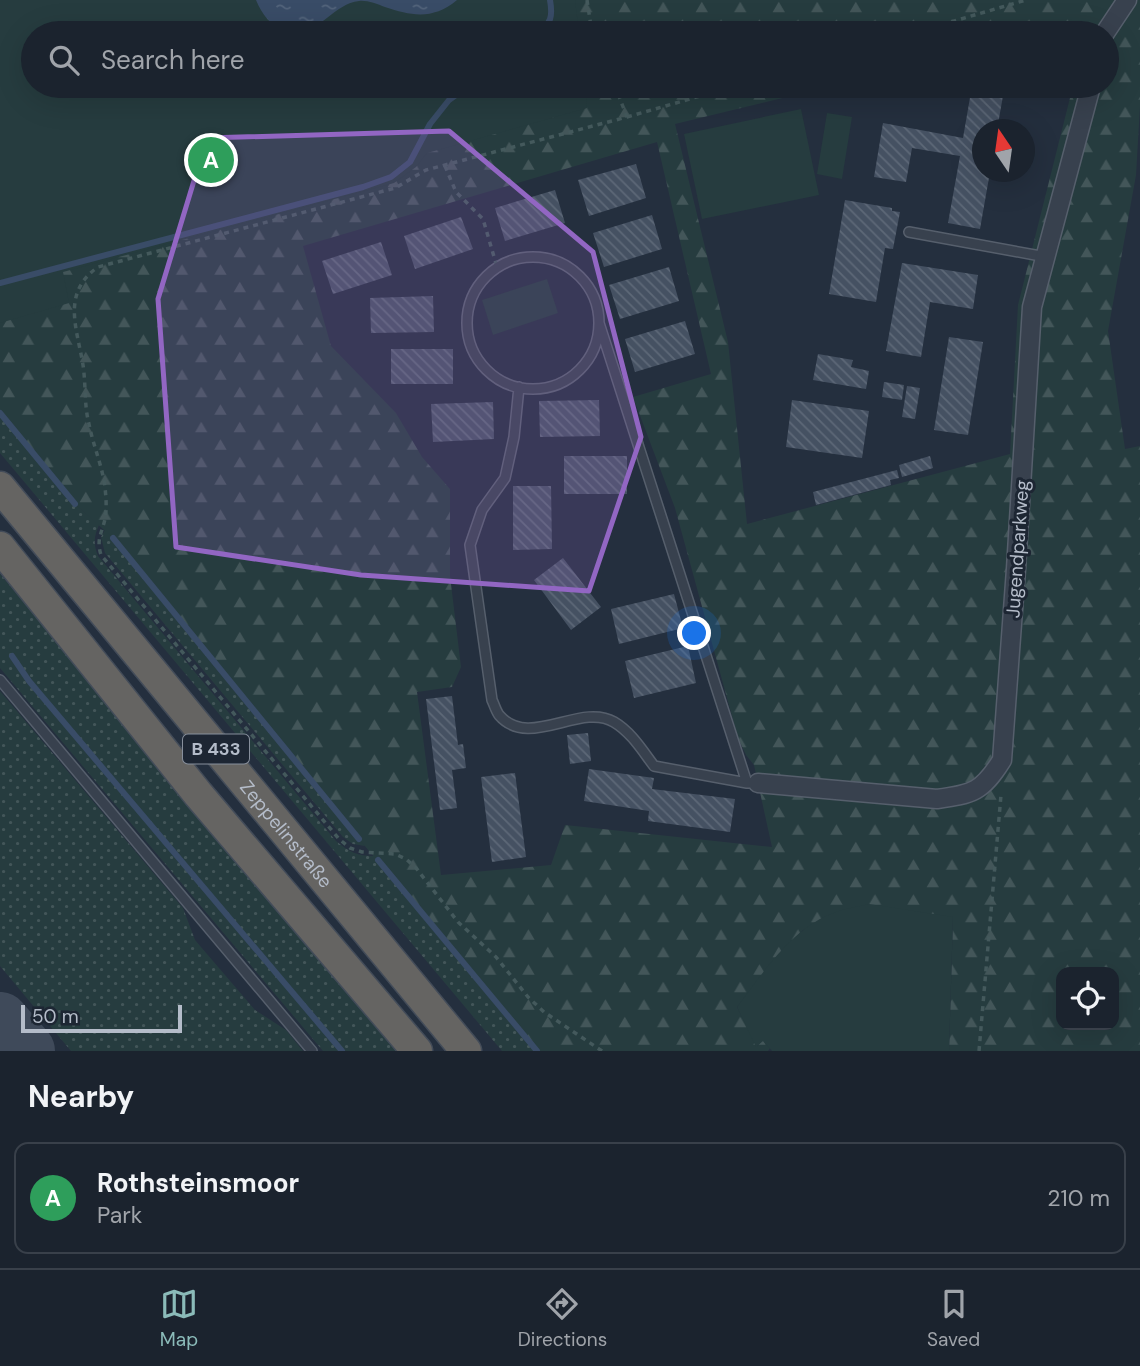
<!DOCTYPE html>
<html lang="en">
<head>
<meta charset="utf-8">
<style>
	body { margin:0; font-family:"DM Sans",sans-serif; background:#282f3a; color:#f1f3f6 }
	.controls { position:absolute; right:21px; bottom:21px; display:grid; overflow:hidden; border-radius:14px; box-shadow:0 7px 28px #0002 }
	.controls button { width:63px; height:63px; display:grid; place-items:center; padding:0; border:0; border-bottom:2px solid #39404a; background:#1b232e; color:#f1f3f6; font:35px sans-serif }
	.compass { position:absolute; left:972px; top:119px; width:63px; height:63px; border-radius:50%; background:#1b232e; box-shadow:0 7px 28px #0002; rotate:347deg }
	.scale { position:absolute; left:21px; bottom:18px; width:161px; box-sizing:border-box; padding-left:7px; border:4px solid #b4bcc9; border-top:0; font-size:19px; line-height:24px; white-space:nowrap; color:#b4bcc9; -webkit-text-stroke:5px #1d2633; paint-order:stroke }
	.you { position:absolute; left:695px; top:634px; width:24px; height:24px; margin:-18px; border:5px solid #fff; border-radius:50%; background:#1a73e8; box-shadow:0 0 0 10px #1a73e833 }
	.badge { display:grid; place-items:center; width:46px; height:46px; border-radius:50%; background:#8bbbb9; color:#fff; font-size:23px; font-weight:700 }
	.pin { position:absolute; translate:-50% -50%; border:4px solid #fff; box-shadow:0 2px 7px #0006 }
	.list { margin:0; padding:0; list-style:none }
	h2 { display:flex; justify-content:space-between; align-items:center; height:91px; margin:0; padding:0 28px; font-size:30px }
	h2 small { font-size:23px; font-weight:400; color:#a0a4aa }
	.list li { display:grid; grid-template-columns:46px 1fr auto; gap:21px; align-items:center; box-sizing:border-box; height:112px; margin:0 14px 14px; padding:0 14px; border:2px solid #39404a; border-radius:14px }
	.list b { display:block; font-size:26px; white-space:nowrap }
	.list p { margin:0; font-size:23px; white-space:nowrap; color:#a0a4aa }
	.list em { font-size:23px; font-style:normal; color:#a0a4aa }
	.icon { flex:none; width:38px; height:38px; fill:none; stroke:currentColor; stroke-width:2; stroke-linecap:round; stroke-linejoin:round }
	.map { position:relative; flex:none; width:1140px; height:1051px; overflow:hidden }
	.search { position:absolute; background:#1b232e; box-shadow:0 7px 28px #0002; left:21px; right:21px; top:21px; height:77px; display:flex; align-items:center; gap:18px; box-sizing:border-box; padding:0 24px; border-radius:38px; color:#a0a4aa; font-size:26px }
	.sheet { height:217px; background:#1b232e }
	nav { display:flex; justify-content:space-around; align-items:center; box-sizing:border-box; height:98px; border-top:2px solid #39404a; background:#1b232e; font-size:19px; color:#a0a4aa }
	nav a { display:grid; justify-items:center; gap:4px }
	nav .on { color:#8bbbb9 }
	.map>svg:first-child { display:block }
	.grass { fill:url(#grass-dots) }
	.forest { fill:url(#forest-firs); fill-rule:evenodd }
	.green { fill:#263c3f }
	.water { fill:url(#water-ripples) }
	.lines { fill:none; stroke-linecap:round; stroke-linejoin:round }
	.stream { stroke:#394c67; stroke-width:6 }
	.taxiway { stroke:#3f4a5a; stroke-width:58 }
	.building { fill:url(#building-back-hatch) }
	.service-casing { stroke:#565f6c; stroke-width:12 }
	.minor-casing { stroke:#565f6c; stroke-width:21 }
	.trunk-casing { stroke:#434c59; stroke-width:33 }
	.path { stroke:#44595c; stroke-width:3.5; stroke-dasharray:5 5; stroke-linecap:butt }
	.service { stroke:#38414e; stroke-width:9 }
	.minor { stroke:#38414e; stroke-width:18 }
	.trunk { stroke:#656462; stroke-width:30 }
	.marked { fill:#9266c3; fill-opacity:0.2; stroke:#9266c3; stroke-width:5; stroke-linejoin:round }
	.labels { text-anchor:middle; stroke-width:6; stroke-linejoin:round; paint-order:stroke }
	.shield { fill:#1d2633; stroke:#878f9c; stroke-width:2 }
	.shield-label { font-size:18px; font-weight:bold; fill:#b4bcc9 }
	.street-label { font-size:19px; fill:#b4bcc9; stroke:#1d2633 }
</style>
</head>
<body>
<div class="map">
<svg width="1140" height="1051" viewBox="0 0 1140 1051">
	<defs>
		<pattern id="grass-dots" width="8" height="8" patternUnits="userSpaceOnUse" patternTransform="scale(1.75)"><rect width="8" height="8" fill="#263c3f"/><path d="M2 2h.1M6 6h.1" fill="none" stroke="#435659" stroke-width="1.8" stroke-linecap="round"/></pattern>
		<pattern id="forest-firs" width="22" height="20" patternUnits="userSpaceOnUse" patternTransform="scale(1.75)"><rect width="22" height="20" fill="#263c3f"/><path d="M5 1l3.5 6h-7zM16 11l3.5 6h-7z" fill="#435659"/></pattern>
		<pattern id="water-ripples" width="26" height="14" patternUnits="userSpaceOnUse" patternTransform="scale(1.75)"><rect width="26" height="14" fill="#394c67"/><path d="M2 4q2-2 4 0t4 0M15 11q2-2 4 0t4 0" fill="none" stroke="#53647b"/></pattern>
		<pattern id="building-back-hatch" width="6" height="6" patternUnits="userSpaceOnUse" patternTransform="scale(1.75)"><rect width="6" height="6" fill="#455162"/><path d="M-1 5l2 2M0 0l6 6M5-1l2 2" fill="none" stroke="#5d6877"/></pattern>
	</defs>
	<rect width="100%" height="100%" fill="#242f3e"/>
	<path class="grass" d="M0 410 75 504 99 525C94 536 93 544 98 556L336 841C349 852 358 856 374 856L537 1051H502L0 453Z
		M105 530 113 538 365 846 353 844 343 837 105 553 101 537Z
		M0 574 402 1051H323L0 668Z
		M0 691 183 908 195 940 255 1010 286 1030 303 1051H71L0 966Z"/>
	<path class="forest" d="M537 0H1140V106L1136 175 1108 331 1125 449 1140 446V1051H949L953 917 803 930 783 950 737 1007 757 1046 763 1040 770 1048 768 1051H537L359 839 113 538 75 504 4 418 0 410V133L438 86H832L675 124 728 342 747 524 1010 454 1018 305 1073 86H1107V33H514ZM657 142 711 374 633 397 675 508 738 738 746 755 754 765 772 847 565 825 551 865 441 875 417 692 452 687 461 667 450 576V489L422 457 396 413 331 346 303 246ZM1061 972H1114V1025H1061Z"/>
	<path class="green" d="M0 0H575L579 33H33V86H585L587 108 427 153 416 167 394 183 63 272 69 303 0 323Z
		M801 109 819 195 702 219 684 134Z
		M827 113 852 117 842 179 817 174Z
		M547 279 558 313 493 335 482 300Z
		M869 904 953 917 949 1051H772L763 1041 756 1047 737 1007C764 972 792 927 836 912 846 908 858 907 869 904Z"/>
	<path class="water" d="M256 0H457C433 20 412 16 385 7 377 4 367 0 359 1 331 4 319 39 285 30 270 26 262 14 256 0Z"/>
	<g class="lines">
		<path class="stream" d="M538 33C551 23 553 17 550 0
			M0 283 363 187 391 177 410 162 430 124 449 100 468 86
			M0 413 75 504
			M113 538 359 839
			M12 656 29 681 342 1051
			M378 860 537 1051"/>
		<path class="taxiway" d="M0 1021 26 1051"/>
	</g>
	<path class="building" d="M753 24 756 33H722Z
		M972 86 1004 90 997 130H982V172H990L980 229 948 223 960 156 912 148 906 182 874 177 883 123 963 138Z
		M636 164 646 198 589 216 578 180Z
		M555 190 565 223 505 241 495 208Z
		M845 200 892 208V211L900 212 893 249 885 248 876 302 829 294Z
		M652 215 662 249 604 267 593 233Z
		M461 217 473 249 415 269 404 236Z
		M381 242 392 275 333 294 322 261Z
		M902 263 978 275 973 309 930 302 921 357 886 351Z
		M669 267 679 301 620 319 609 285Z
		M433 296 434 332 371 333 370 298Z
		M685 321 695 354 635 372 625 339Z
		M949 337 983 342 968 435 934 430Z
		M391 349H453V384H391Z
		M818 354 853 360 851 367 869 371 866 389 813 380Z
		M884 382 904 385 902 400 882 397Z
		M907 386 920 388 915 419 902 417Z
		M599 400 600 436 540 437 539 401Z
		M792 400 869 411 862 458 786 447Z
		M493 402 494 439 433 442 431 404Z
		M564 456H627V494H564Z
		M930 456 933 468 902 477 899 465Z
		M897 470 899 478 890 480 891 485 816 505 813 492Z
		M513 486H551L552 549 513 550Z
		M563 558 601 607 571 630 534 580Z
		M674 594 683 628 619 644 611 609Z
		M688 646 696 683 634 698 625 661Z
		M452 696 458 745 463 744 466 768 452 770 457 808 440 810 426 699Z
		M588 733 591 761 570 764 567 735Z
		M589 769 654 778 652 789 735 799 730 832 648 821 649 811 584 801Z
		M515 773 526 857 492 862 481 777Z"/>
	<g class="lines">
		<defs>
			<path id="service" d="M909 232 1046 257
				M467 323a66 66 0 1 1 132 0a66 66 0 1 1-132 0Z
				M599 323 747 783H752
				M519 387 514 437 505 478 482 510 470 545 492 700C494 704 496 711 499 715 529 750 580 702 614 722 631 732 642 750 654 766L747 783
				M0 680 312 1051"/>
			<path id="minor" d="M1105 33 1127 0
				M758 783 937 799C973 794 982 792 1002 760L1016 569 1032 307 1091 86"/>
			<g id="trunk">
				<path id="s1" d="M0 487 466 1051"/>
				<path d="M0 547 198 794 417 1051"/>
			</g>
		</defs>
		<use href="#service" class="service-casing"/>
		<use href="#minor" class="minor-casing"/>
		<use href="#trunk" class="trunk-casing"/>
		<path class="path" d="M587 0 592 33
			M913 33 1026 0
			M627 117 735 86
			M445 166 456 192 483 219 497 267
			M602 1051 544 1012 528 997 496 957 458 922 416 868 406 859 395 854 362 852 350 848 339 839 101 555C96 539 102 533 105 519 107 508 106 498 105 487 102 465 93 445 89 424 84 405 86 385 83 365 77 328 61 293 98 267L395 188 426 170 627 117 615 86
			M979 1051 1001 795"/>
		<use href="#service" class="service"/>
		<use href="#minor" class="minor"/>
		<use href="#trunk" class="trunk"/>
	</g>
	<path class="marked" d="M449 131 593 252 641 437 589 591 361 575 176 547 158 299 207 138Z"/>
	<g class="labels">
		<rect class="shield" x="183" y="734.5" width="66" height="29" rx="5"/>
		<g class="shield-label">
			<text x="216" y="755">B 433</text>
		</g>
		<g class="street-label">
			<text transform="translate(1017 549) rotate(-86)" y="7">Jugendparkweg</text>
			<text dy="7" stroke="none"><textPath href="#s1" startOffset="450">Zeppelinstraße</textPath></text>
		</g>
	</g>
</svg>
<div class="controls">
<button><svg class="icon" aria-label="locate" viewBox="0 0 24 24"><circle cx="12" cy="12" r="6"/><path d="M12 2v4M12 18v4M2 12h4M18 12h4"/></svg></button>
</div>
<svg class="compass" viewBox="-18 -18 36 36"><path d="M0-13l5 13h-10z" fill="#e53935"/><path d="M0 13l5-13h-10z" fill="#a0a4aa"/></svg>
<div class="scale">50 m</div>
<div class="you"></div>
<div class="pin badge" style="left:211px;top:160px;background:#2e9e5b">A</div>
<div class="search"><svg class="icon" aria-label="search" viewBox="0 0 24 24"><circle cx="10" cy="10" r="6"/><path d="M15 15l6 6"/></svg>Search here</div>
</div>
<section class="sheet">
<h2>Nearby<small></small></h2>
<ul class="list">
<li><span class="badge" style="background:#2e9e5b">A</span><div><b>Rothsteinsmoor</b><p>Park</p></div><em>210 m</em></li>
</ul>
</section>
<nav>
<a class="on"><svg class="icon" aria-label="map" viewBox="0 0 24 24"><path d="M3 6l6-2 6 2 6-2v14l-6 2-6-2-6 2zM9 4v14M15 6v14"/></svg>Map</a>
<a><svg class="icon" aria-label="directions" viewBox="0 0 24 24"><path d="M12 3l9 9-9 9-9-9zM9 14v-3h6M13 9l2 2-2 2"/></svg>Directions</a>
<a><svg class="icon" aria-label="saved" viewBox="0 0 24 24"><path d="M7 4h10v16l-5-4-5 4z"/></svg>Saved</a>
</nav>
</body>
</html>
